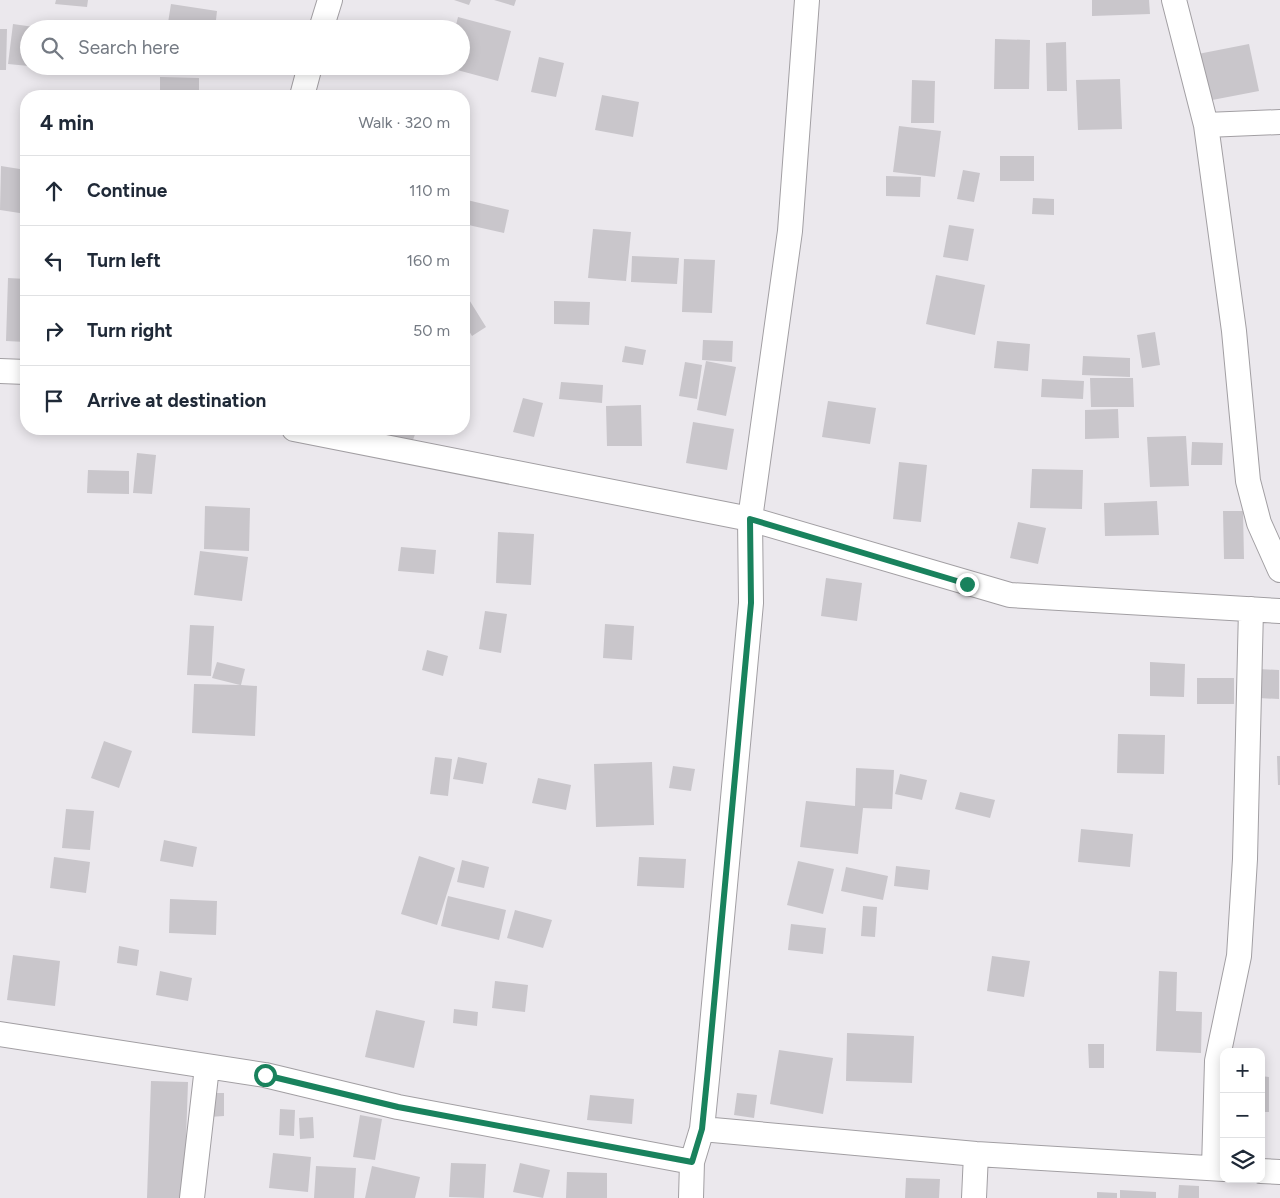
<!DOCTYPE html>
<html lang="en">
<head>
<meta charset="utf-8">
<style>
	body { margin:0; font-family:Figtree,sans-serif; background:#f6f6f7; color:#1f2937 }
	.controls { position:absolute; right:15px; bottom:15px; display:grid; overflow:hidden; border-radius:10px; box-shadow:0 2px 12px #0003 }
	.controls button { width:45px; height:45px; display:grid; place-items:center; padding:0; border:0; border-bottom:1px solid #e0e1e3; background:#fff; color:#1f2937; font:25px sans-serif }
	.stop { position:absolute; width:15px; height:15px; margin:-11px; border:4px solid #19825d; border-radius:50%; background:#fff }
	.stop.end { background:#19825d; border-color:#fff; box-shadow:0 1px 5px #0008 }
	.list { margin:0; padding:0; list-style:none }
	h2 { display:flex; justify-content:space-between; align-items:center; height:65px; margin:0; padding:0 20px; font-size:21px }
	h2 small { font-size:16px; font-weight:400; color:#747a83 }
	.list li { display:grid; grid-template-columns:32px 1fr auto; gap:15px; align-items:center; box-sizing:border-box; height:70px; padding:0 20px; border-top:1px solid #e0e1e3 }
	.list b { display:block; font-size:19px; white-space:nowrap }
	.list em { font-size:16px; font-style:normal; color:#747a83 }
	.icon { flex:none; width:28px; height:28px; fill:none; stroke:currentColor; stroke-width:2; stroke-linecap:round; stroke-linejoin:round }
	.map { position:relative; flex:none; width:1280px; height:1198px; overflow:hidden }
	.search { position:absolute; background:#fff; box-shadow:0 2px 12px #0003; left:20px; top:20px; width:450px; height:55px; display:flex; align-items:center; gap:12px; box-sizing:border-box; padding:0 18px; border-radius:28px; color:#747a83; font-size:19px }
	.panel { position:absolute; background:#fff; box-shadow:0 2px 12px #0003; left:20px; top:90px; width:450px; height:345px; border-radius:20px }
	.map>svg:first-child { display:block }
	.building { fill:#c9c6cb }
	.lines { fill:none; stroke-linecap:round; stroke-linejoin:round }
	.minor-casing { stroke:#a29fa3; stroke-width:26 }
	.minor { stroke:#fff; stroke-width:24 }
	.route { stroke:#19825d; stroke-width:6 }
</style>
</head>
<body>
<div class="map">
<svg width="1280" height="1198" viewBox="0 0 1280 1198">
	<rect width="100%" height="100%" fill="#ebe8ed"/>
	<path class="building" d="M56 0H88L87 7 55 4Z
		M454 0H471L469 5Z
		M494 0H516L514 6Z
		M1092 0H1149L1150 14 1092 16Z
		M171 4 217 11 215 29H167Z
		M458 17 511 31 498 81 446 67 461 66V29H455Z
		M236 23 248 29H233Z
		M13 24 41 28 29 29V66L8 64Z
		M0 29H7L6 70H0Z
		M995 39 1030 40 1029 89H994Z
		M1066 42 1067 91H1047L1046 43Z
		M1249 44 1259 91 1207 101 1198 54Z
		M539 57 564 63 556 97 531 92Z
		M160 77 199 78V96H160Z
		M1120 79 1122 129 1078 130 1076 80Z
		M912 80 935 81 934 123H911Z
		M602 95 639 102 633 137 595 130Z
		M899 126 941 131 935 177 893 172Z
		M1000 156H1034V181H1000Z
		M1 166 26 170V214L0 210Z
		M963 170 980 173 974 202 957 199Z
		M886 176 921 177 920 197 886 196Z
		M1033 198 1054 199V215L1032 214Z
		M467 200 509 210 504 233 464 224Z
		M949 225 974 229 968 261 943 257Z
		M593 229 631 232 626 281 588 278Z
		M632 256 679 258 677 284 631 282Z
		M684 259 715 260 712 313 682 312Z
		M936 275 985 285 975 335 926 324Z
		M8 278 26 279V342L6 341Z
		M468 298 486 327 472 336 464 323V301Z
		M554 301 590 302 589 325 554 324Z
		M1155 332 1160 365 1142 368 1137 335Z
		M703 340 733 341 732 362 702 360Z
		M997 341 1030 344 1028 371 994 368Z
		M625 346 646 350 643 365 622 362Z
		M1083 356 1130 358V377L1082 375Z
		M706 361 736 367 726 416 697 410Z
		M685 362 702 365 697 399 679 396Z
		M1090 378H1133L1134 407H1091Z
		M1042 379 1084 381 1083 399 1041 397Z
		M561 382 603 385 602 403 559 399Z
		M523 398 543 403 534 437 513 432Z
		M828 401 876 408 870 444 822 437Z
		M641 405 642 446H607L606 406Z
		M1118 409 1119 438 1085 439V410Z
		M693 422 734 429 727 470 686 463Z
		M357 429H417L410 448Z
		M1186 436 1189 486 1150 487 1147 437Z
		M1192 442 1223 443 1222 465H1191Z
		M137 453 156 455 152 494 133 493Z
		M899 462 927 465 921 522 893 519Z
		M1032 469 1083 470 1082 509 1030 508Z
		M88 470 129 471V494L87 493Z
		M1157 501 1159 535 1105 536 1104 503Z
		M205 506 250 508 249 551 204 549Z
		M1223 511H1243L1244 559H1224Z
		M1018 522 1046 528 1038 564 1010 558Z
		M498 532 534 534 531 585 496 583Z
		M401 547 436 550 434 574 398 571Z
		M200 551 248 557 242 601 194 595Z
		M826 578 862 583 857 621 821 616Z
		M485 611 507 614 501 653 479 649Z
		M605 624 634 626 632 660 603 658Z
		M190 625 214 626 211 676 187 675Z
		M427 650 448 656 443 676 422 670Z
		M217 662 245 669 241 685 257 686 255 736 192 733 194 684 240 685 212 678Z
		M1150 662 1185 664 1184 697 1150 696Z
		M1259 669 1279 670V699L1258 698Z
		M1197 678H1234V704H1197Z
		M1118 734 1165 735 1164 774 1117 773Z
		M104 741 132 751 119 788 91 778Z
		M1277 756H1280V785H1278Z
		M435 757 452 759 448 796 430 794Z
		M458 757 487 763 483 784 453 779Z
		M652 762 654 825 596 827 594 764Z
		M673 766 695 769 691 791 669 788Z
		M856 768 894 770 892 809 863 808 858 854 800 847 806 801 855 806Z
		M900 774 927 780 922 800 895 794Z
		M538 778 571 785 566 810 532 803Z
		M960 792 995 800 990 818 955 809Z
		M66 809 94 811 90 850 62 848Z
		M1081 829 1133 834 1130 867 1078 862Z
		M164 840 197 847 193 867 160 861Z
		M419 856 455 868 437 925 401 914Z
		M54 857 90 862 86 893 50 888Z
		M639 857 686 859 684 888 637 886Z
		M462 860 489 867 484 888 457 882Z
		M798 861 834 869 823 914 787 905Z
		M896 866 930 870 928 890 894 886Z
		M846 867 888 876 883 900 841 891Z
		M448 896 506 910 499 940 441 926Z
		M170 899 217 901 216 935 169 933Z
		M863 906 877 907 875 937 861 936Z
		M515 910 552 920 543 948 507 938Z
		M791 924 826 928 823 954 788 950Z
		M119 946 139 950 137 966 117 963Z
		M13 955 60 961 55 1006 7 1000Z
		M992 956 1030 961 1024 997 987 991Z
		M160 971 192 978 188 1001 156 995Z
		M1159 971 1177 972 1176 1011 1202 1012 1201 1053 1156 1051Z
		M495 981 528 985 525 1012 492 1008Z
		M454 1009 478 1012 477 1026 453 1023Z
		M376 1010 425 1021 414 1068 365 1057Z
		M847 1033 914 1036 912 1083 846 1081Z
		M1088 1044H1104V1068H1089Z
		M779 1050 833 1058 823 1114 770 1104Z
		M1261 1076 1269 1077V1112H1261Z
		M151 1081 188 1082 184 1198H147Z
		M209 1093H224V1116L209 1117Z
		M737 1093 757 1095 754 1118 734 1115Z
		M590 1095 634 1099 632 1124 587 1120Z
		M280 1109 295 1110 294 1136 279 1135Z
		M360 1115 382 1119 375 1160 353 1157Z
		M313 1117 314 1138 300 1139 299 1118Z
		M273 1153 311 1157 308 1192 269 1188Z
		M451 1163 486 1164 484 1198 449 1197Z
		M520 1163 550 1170 543 1198 513 1192Z
		M316 1166 356 1168 354 1198H314Z
		M372 1166 420 1177 415 1198H365Z
		M567 1172 607 1173V1198H566Z
		M906 1178 940 1179 939 1198H905Z
		M1179 1185 1199 1186V1198H1178Z
		M1120 1190 1156 1192V1198H1120Z
		M1097 1192 1117 1193V1198H1097Z"/>
	<g class="lines">
		<defs>
			<path id="minor" d="M1174 0 1206 125 1234 331 1248 481 1259 523 1280 570
				M321 29 330 0
				M302 96 310 66
				M1206 125 1280 122
				M0 371 26 372
				M294 429 750 519 1010 595 1280 611
				M0 1034 265 1075 398 1107 692 1162
				M702 1129 976 1154 1224 1169
				M1214 1168 1217 1061 1239 956 1245 859 1251 609
				M1261 1171 1280 1172
				M192 1198 207 1067
				M691 1198 692 1162 702 1129 708 1069 751 603 750 519 790 231 807 0
				M974 1198 976 1154"/>
		</defs>
		<use href="#minor" class="minor-casing"/>
		<use href="#minor" class="minor"/>
	</g>
	<g class="lines">
		<path class="route" d="M265 1075 398 1107 692 1162 702 1129 708 1069 751 603 750 519 967 584"/>
	</g>
</svg>
<div class="controls">
<button>+</button>
<button>−</button>
<button><svg class="icon" aria-label="layers" viewBox="0 0 24 24"><path d="M12 4l9 5-9 5-9-5zM3 14l9 5 9-5"/></svg></button>
</div>
<div class="stop" style="left:265px;top:1075px"></div>
<div class="stop end" style="left:967px;top:584px"></div>
<div class="search"><svg class="icon" aria-label="search" viewBox="0 0 24 24"><circle cx="10" cy="10" r="6"/><path d="M15 15l6 6"/></svg>Search here</div>
<section class="panel">
<h2>4 min<small>Walk · 320 m</small></h2>
<ul class="list">
<li><svg class="icon" aria-label="ahead" viewBox="0 0 24 24"><path d="M12 20V5M6 11l6-6 6 6"/></svg><div><b>Continue</b></div><em>110 m</em></li>
<li><svg class="icon" aria-label="left" viewBox="0 0 24 24"><path d="M17 20v-9H6M10 6l-5 5 5 5"/></svg><div><b>Turn left</b></div><em>160 m</em></li>
<li><svg class="icon" aria-label="right" viewBox="0 0 24 24"><path d="M7 20v-9h11M14 6l5 5-5 5"/></svg><div><b>Turn right</b></div><em>50 m</em></li>
<li><svg class="icon" aria-label="arrive" viewBox="0 0 24 24"><path d="M6 21V4h12l-3 4 3 4H6"/></svg><div><b>Arrive at destination</b></div></li>
</ul>
</section>
</div>
</body>
</html>
